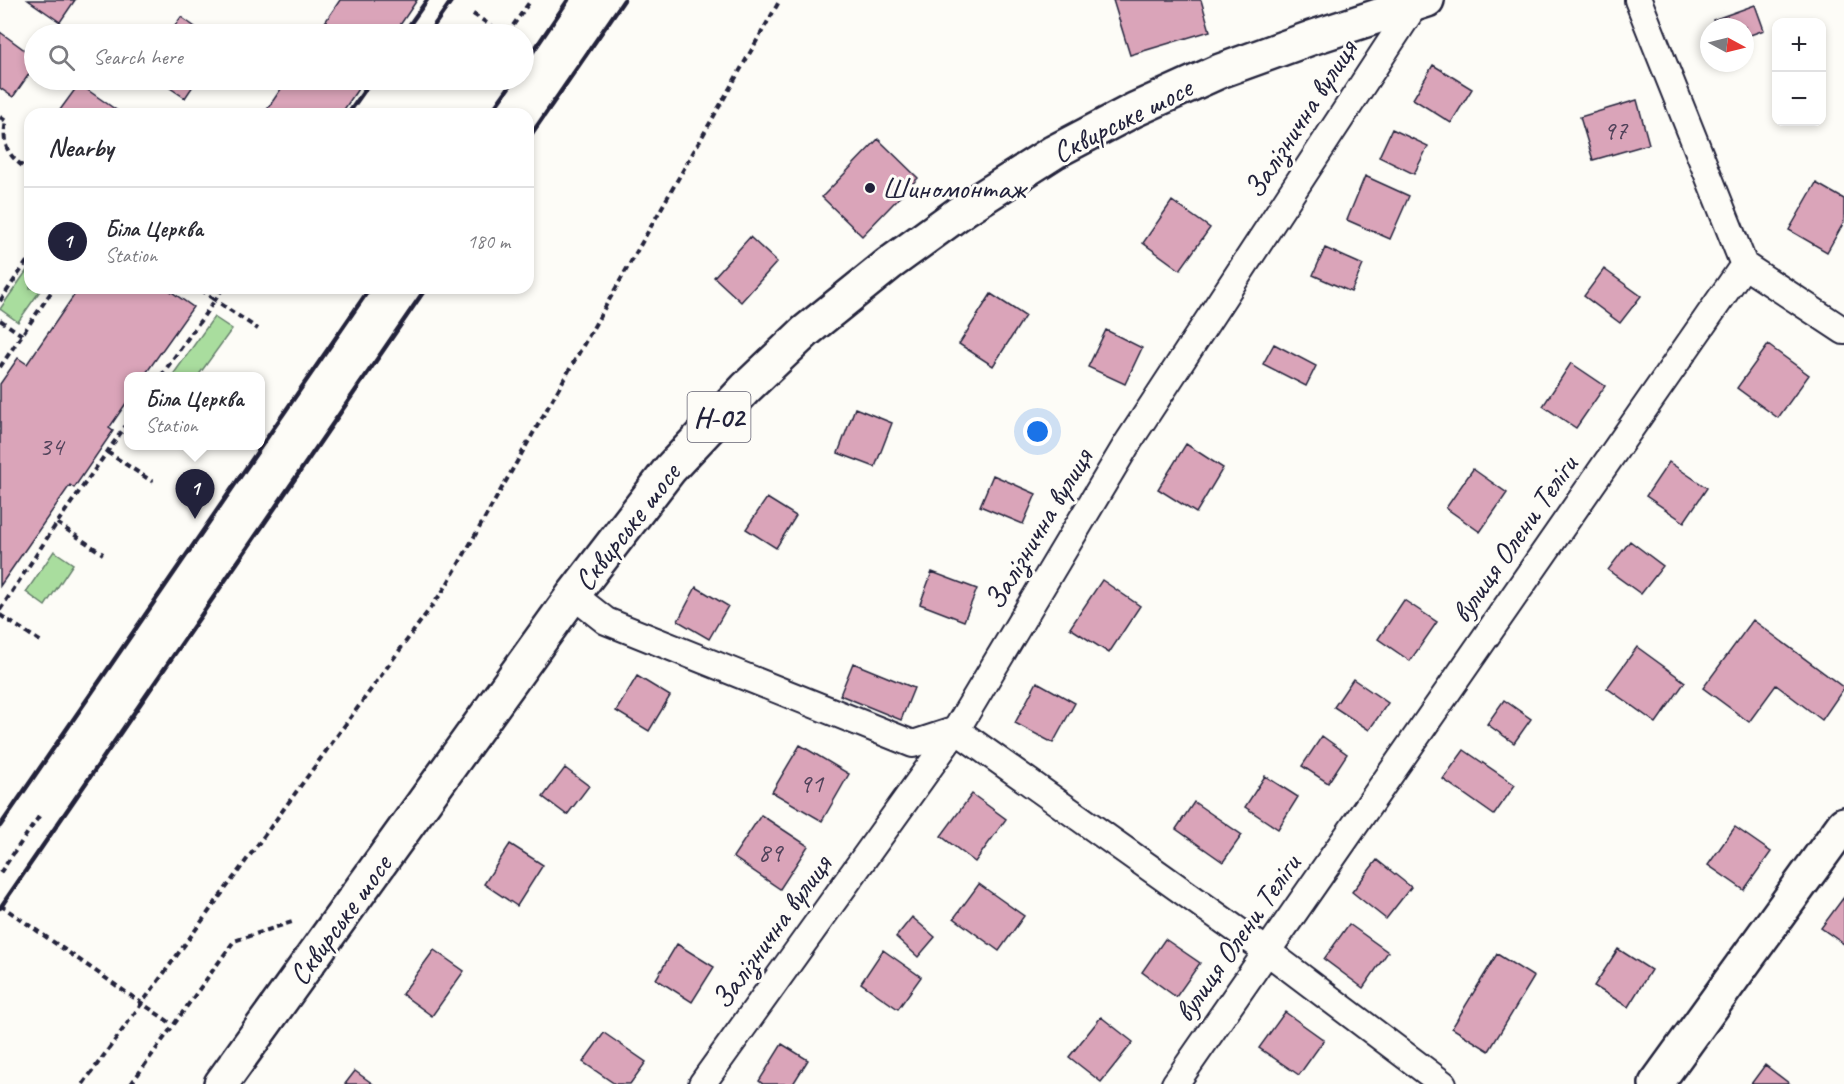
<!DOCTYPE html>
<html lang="en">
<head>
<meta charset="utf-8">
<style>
	body { margin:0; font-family:Caveat,sans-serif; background:#f2f2f3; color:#2b2b33 }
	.controls { position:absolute; right:18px; top:18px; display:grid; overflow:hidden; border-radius:12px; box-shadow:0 3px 9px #0003 }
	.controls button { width:54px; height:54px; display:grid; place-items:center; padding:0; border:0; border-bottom:2px solid #e1e1e2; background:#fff; color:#2b2b33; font:30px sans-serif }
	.compass { position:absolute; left:1700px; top:18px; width:54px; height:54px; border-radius:50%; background:#fff; box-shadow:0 3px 9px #0003; rotate:97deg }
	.you { position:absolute; left:1038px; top:432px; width:21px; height:21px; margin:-15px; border:4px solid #fff; border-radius:50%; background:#1a73e8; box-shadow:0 0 0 9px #1a73e833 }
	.badge { display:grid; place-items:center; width:39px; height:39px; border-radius:50%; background:#22223b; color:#fff; font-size:20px; font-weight:700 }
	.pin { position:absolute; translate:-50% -50px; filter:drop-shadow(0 2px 3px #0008) }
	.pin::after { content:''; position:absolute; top:32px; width:21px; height:18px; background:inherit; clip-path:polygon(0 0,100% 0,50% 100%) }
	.popup { position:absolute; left:124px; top:372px; width:141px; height:78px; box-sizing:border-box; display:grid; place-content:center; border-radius:12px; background:#fff; filter:drop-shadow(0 2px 4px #0005); font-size:20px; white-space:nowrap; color:#7c7c81 }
	.popup b { font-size:22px; color:#2b2b33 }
	.popup::after { content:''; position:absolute; left:50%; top:100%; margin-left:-12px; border:12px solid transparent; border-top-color:#fff }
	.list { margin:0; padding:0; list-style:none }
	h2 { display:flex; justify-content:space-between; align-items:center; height:78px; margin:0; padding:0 24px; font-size:26px }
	h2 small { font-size:20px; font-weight:400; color:#7c7c81 }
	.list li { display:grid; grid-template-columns:39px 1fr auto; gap:18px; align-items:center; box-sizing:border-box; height:108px; padding:0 24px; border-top:2px solid #e1e1e2 }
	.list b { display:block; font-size:22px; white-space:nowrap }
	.list p { margin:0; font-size:20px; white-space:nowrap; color:#7c7c81 }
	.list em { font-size:20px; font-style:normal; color:#7c7c81 }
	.icon { flex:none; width:33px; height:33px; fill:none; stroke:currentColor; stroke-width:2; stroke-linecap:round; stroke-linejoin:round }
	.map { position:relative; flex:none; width:1844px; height:1084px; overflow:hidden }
	.search { position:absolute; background:#fff; box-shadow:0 3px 9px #0003; left:24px; top:24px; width:510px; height:66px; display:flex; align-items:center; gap:15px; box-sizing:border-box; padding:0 21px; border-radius:33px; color:#7c7c81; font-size:22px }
	.panel { position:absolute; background:#fff; box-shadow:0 3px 9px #0003; left:24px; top:108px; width:510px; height:186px; border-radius:18px }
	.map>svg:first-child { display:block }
	.green { fill:#a9dd9e; stroke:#66806c; stroke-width:1.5 }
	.building { fill:#daa4b9; stroke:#22223b; stroke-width:1.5 }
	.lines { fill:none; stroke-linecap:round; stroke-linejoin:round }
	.street-casing { stroke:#22223b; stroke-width:30 }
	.secondary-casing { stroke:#22223b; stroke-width:38 }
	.primary-casing { stroke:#22223b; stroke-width:38 }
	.path { stroke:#22223b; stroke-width:4; stroke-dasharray:6 4.5; stroke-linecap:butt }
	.street { stroke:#fdfcf7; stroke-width:26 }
	.secondary { stroke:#fdfcf7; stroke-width:33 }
	.primary { stroke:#fdfcf7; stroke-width:33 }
	.rail { stroke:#22223b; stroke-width:4.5 }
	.path-bridge { stroke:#22223b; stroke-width:4; stroke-dasharray:6 4.5; stroke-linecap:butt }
	.poi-dot { fill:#22223b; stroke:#fdfcf7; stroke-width:2 }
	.labels { text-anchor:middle; stroke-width:6; stroke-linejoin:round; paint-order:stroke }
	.number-label { font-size:27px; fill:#50425a }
	.shield { fill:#fdfcf7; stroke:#646373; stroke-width:1.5 }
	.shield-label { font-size:28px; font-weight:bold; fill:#22223b }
	.street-label { font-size:30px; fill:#22223b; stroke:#fdfcf7 }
	.poi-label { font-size:30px; fill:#22223b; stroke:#fdfcf7; text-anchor:start }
</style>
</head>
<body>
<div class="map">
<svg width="1844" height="1084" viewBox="0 0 1844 1084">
	<rect width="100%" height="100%" fill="#fdfcf7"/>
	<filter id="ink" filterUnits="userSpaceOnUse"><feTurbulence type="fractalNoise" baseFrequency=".0167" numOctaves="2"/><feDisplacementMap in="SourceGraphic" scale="12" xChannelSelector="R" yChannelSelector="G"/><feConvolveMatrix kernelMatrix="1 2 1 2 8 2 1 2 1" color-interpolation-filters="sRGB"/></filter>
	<g filter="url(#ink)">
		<path class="green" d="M30 266V288H42L18 322 0 309Z
			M214 317 232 329 198 376H172Z
			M54 551 73 564 45 606 26 592Z"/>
		<path class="building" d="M28 0H75L60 22Z
			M340 0H417L394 34H317Z
			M1113 0H1201L1210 31 1130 55Z
			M1755 5 1764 30 1745 37V27H1716L1713 20Z
			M181 17 205 34H169Z
			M0 32 34 57V67L13 97 0 88Z
			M1433 65 1472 89 1451 123 1413 99Z
			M158 80H197L185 98Z
			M287 80H364L341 114H264Z
			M79 84 122 114H57Z
			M1637 100 1649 144 1593 160 1580 117Z
			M1392 129 1428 146 1414 174 1379 157Z
			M878 139 918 178 862 236 822 197Z
			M1365 176 1409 196 1390 239 1347 220Z
			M1816 183 1844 199V222L1827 252 1789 230Z
			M1172 201 1210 228 1180 270 1143 243Z
			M750 237 777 262 741 302 714 277Z
			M1325 248 1363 265 1351 292 1313 275Z
			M1604 269 1641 296 1620 323 1584 296Z
			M79 288H166L193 307 144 376H129V399L109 428 113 431 74 488 70 485 0 586V384L18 358 27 364Z
			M991 294 1025 316 993 366 959 344Z
			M1106 330 1142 348 1125 384 1088 367Z
			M1274 344 1316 366 1306 386 1263 364Z
			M1768 345 1809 375 1778 418 1737 388Z
			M1571 363 1605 386 1576 428 1543 406Z
			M855 408 892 423 875 467 838 453Z
			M1186 444 1223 468 1196 513 1158 489Z
			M1669 462 1707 488 1684 522 1646 496Z
			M1473 469 1507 493 1480 532 1446 508Z
			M993 475 1036 494 1023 524 980 506Z
			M767 498 796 516 776 548 746 529Z
			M1630 541 1663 566 1641 594 1608 570Z
			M932 572 977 589 964 621 920 604Z
			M1102 580 1140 606 1109 653 1070 628Z
			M696 587 728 606 709 639 678 621Z
			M1404 600 1437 622 1410 661 1378 639Z
			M1753 620 1844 688 1822 720 1776 685 1749 722 1703 688Z
			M1637 647 1685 682 1656 723 1607 688Z
			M853 663 914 688 901 720 840 695Z
			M637 676 670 696 649 731 616 711Z
			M1353 679 1388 703 1369 730 1334 707Z
			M1037 682 1075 703 1053 743 1015 723Z
			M1504 700 1531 719 1514 743 1487 724Z
			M1322 736 1347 754 1328 783 1302 766Z
			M800 745 849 774 822 821 772 792Z
			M1464 750 1515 785 1494 815 1443 779Z
			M565 768 589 786 567 815 543 797Z
			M1265 776 1298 797 1278 829 1245 807Z
			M972 794 1006 819 975 862 941 836Z
			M1194 802 1242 835 1223 862 1176 829Z
			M761 815 808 846 780 889 733 857Z
			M1735 827 1771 852 1744 890 1708 865Z
			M510 844 543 865 517 906 484 884Z
			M1377 860 1411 887 1386 919 1352 892Z
			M979 884 1024 916 999 951 954 918Z
			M1844 897V944L1821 928Z
			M912 917 935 937 918 957 896 937Z
			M1349 924 1388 952 1363 988 1324 959Z
			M1165 939 1200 963 1176 997 1142 972Z
			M677 944 714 967 692 1002 656 979Z
			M1618 949 1651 970 1628 1007 1594 986Z
			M434 950 464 971 432 1016 402 994Z
			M883 950 921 977 898 1009 861 983Z
			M1497 954 1534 977 1489 1051 1452 1028Z
			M1285 1012 1324 1040 1299 1075 1259 1048Z
			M1101 1017 1133 1042 1101 1082 1069 1057Z
			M604 1033 646 1062 630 1084H615L583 1062Z
			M782 1044 808 1060 793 1084H763L759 1081Z
			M1765 1065 1790 1084H1751Z
			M355 1071 373 1084H345Z"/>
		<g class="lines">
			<defs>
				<path id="street" d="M1744 265 1844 331
					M573 595 606 621 913 744 956 730 1268 952 1443 1084
					M702 1084 956 730 1127 444 1418 0
					M1175 1084 1744 265 1638 0"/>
				<path id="secondary" d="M1656 1084 1844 824"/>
				<path id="primary" d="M221 1084 573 595 670 469 746 388 806 331 889 264 966 208 1054 152 1134 110 1220 71 1311 38 1427 0"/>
			</defs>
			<use href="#street" class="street-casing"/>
			<use href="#secondary" class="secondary-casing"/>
			<use href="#primary" class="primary-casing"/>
			<path class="path" d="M473 14 504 34
				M507 34 531 0
				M0 117 6 121C1 148 9 156 30 172
				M223 288 215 300 258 329
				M0 301 30 257
				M0 320 22 335
				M0 367 54 288
				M161 376 215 300 198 288
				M107 452 153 482
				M57 523 103 554
				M0 610 57 523 129 421
				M0 615 43 643
				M0 873 40 815
				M83 1084 445 588 780 0
				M131 1084 234 941 292 922"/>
			<use href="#street" class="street"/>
			<use href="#secondary" class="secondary"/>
			<use href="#primary" class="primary"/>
			<path class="rail" d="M403 34 427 0
				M428 34 452 0
				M524 65 568 0
				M348 114 372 80
				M490 114 514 80
				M528 139 624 0
				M0 826 370 288
				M0 908 426 288"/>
			<path class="path-bridge" d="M0 905 172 1024"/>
		</g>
	</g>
	<circle class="poi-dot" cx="870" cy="188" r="6"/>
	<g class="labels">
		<g class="number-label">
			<text x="1615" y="139">97</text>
			<text x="51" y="455">34</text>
			<text x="811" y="792">91</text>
			<text x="770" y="861">89</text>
		</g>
		<rect class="shield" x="687.5" y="392" width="63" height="50" rx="4.5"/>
		<g class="shield-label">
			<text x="719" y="427">Н-02</text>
		</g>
		<g class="street-label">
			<text transform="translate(1300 119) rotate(-57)" y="10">Залізнична вулиця</text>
			<text transform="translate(1122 120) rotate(-27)" y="10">Сквирське шосе</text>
			<text transform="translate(627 527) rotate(-52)" y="10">Сквирське шосе</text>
			<text transform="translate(1038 529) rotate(-59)" y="10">Залізнична вулиця</text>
			<text transform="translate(1514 539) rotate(-55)" y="10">вулиця Олени Теліги</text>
			<text transform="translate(340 920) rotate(-54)" y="10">Сквирське шосе</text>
			<text transform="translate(771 932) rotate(-54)" y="10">Залізнична вулиця</text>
			<text transform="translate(1237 938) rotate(-55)" y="10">вулиця Олени Теліги</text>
		</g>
		<g class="poi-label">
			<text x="882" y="198">Шиномонтаж</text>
		</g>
	</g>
</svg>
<div class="controls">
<button>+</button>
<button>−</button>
</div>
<svg class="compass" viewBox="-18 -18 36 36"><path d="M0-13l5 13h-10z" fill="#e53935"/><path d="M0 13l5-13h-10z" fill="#7c7c81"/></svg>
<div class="you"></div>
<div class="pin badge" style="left:195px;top:519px">1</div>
<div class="popup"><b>Біла Церква</b>Station</div>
<div class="search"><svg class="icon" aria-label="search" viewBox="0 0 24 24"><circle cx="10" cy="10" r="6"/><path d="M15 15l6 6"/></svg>Search here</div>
<section class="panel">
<h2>Nearby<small></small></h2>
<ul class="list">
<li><span class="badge">1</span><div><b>Біла Церква</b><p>Station</p></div><em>180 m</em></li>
</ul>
</section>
</div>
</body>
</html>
